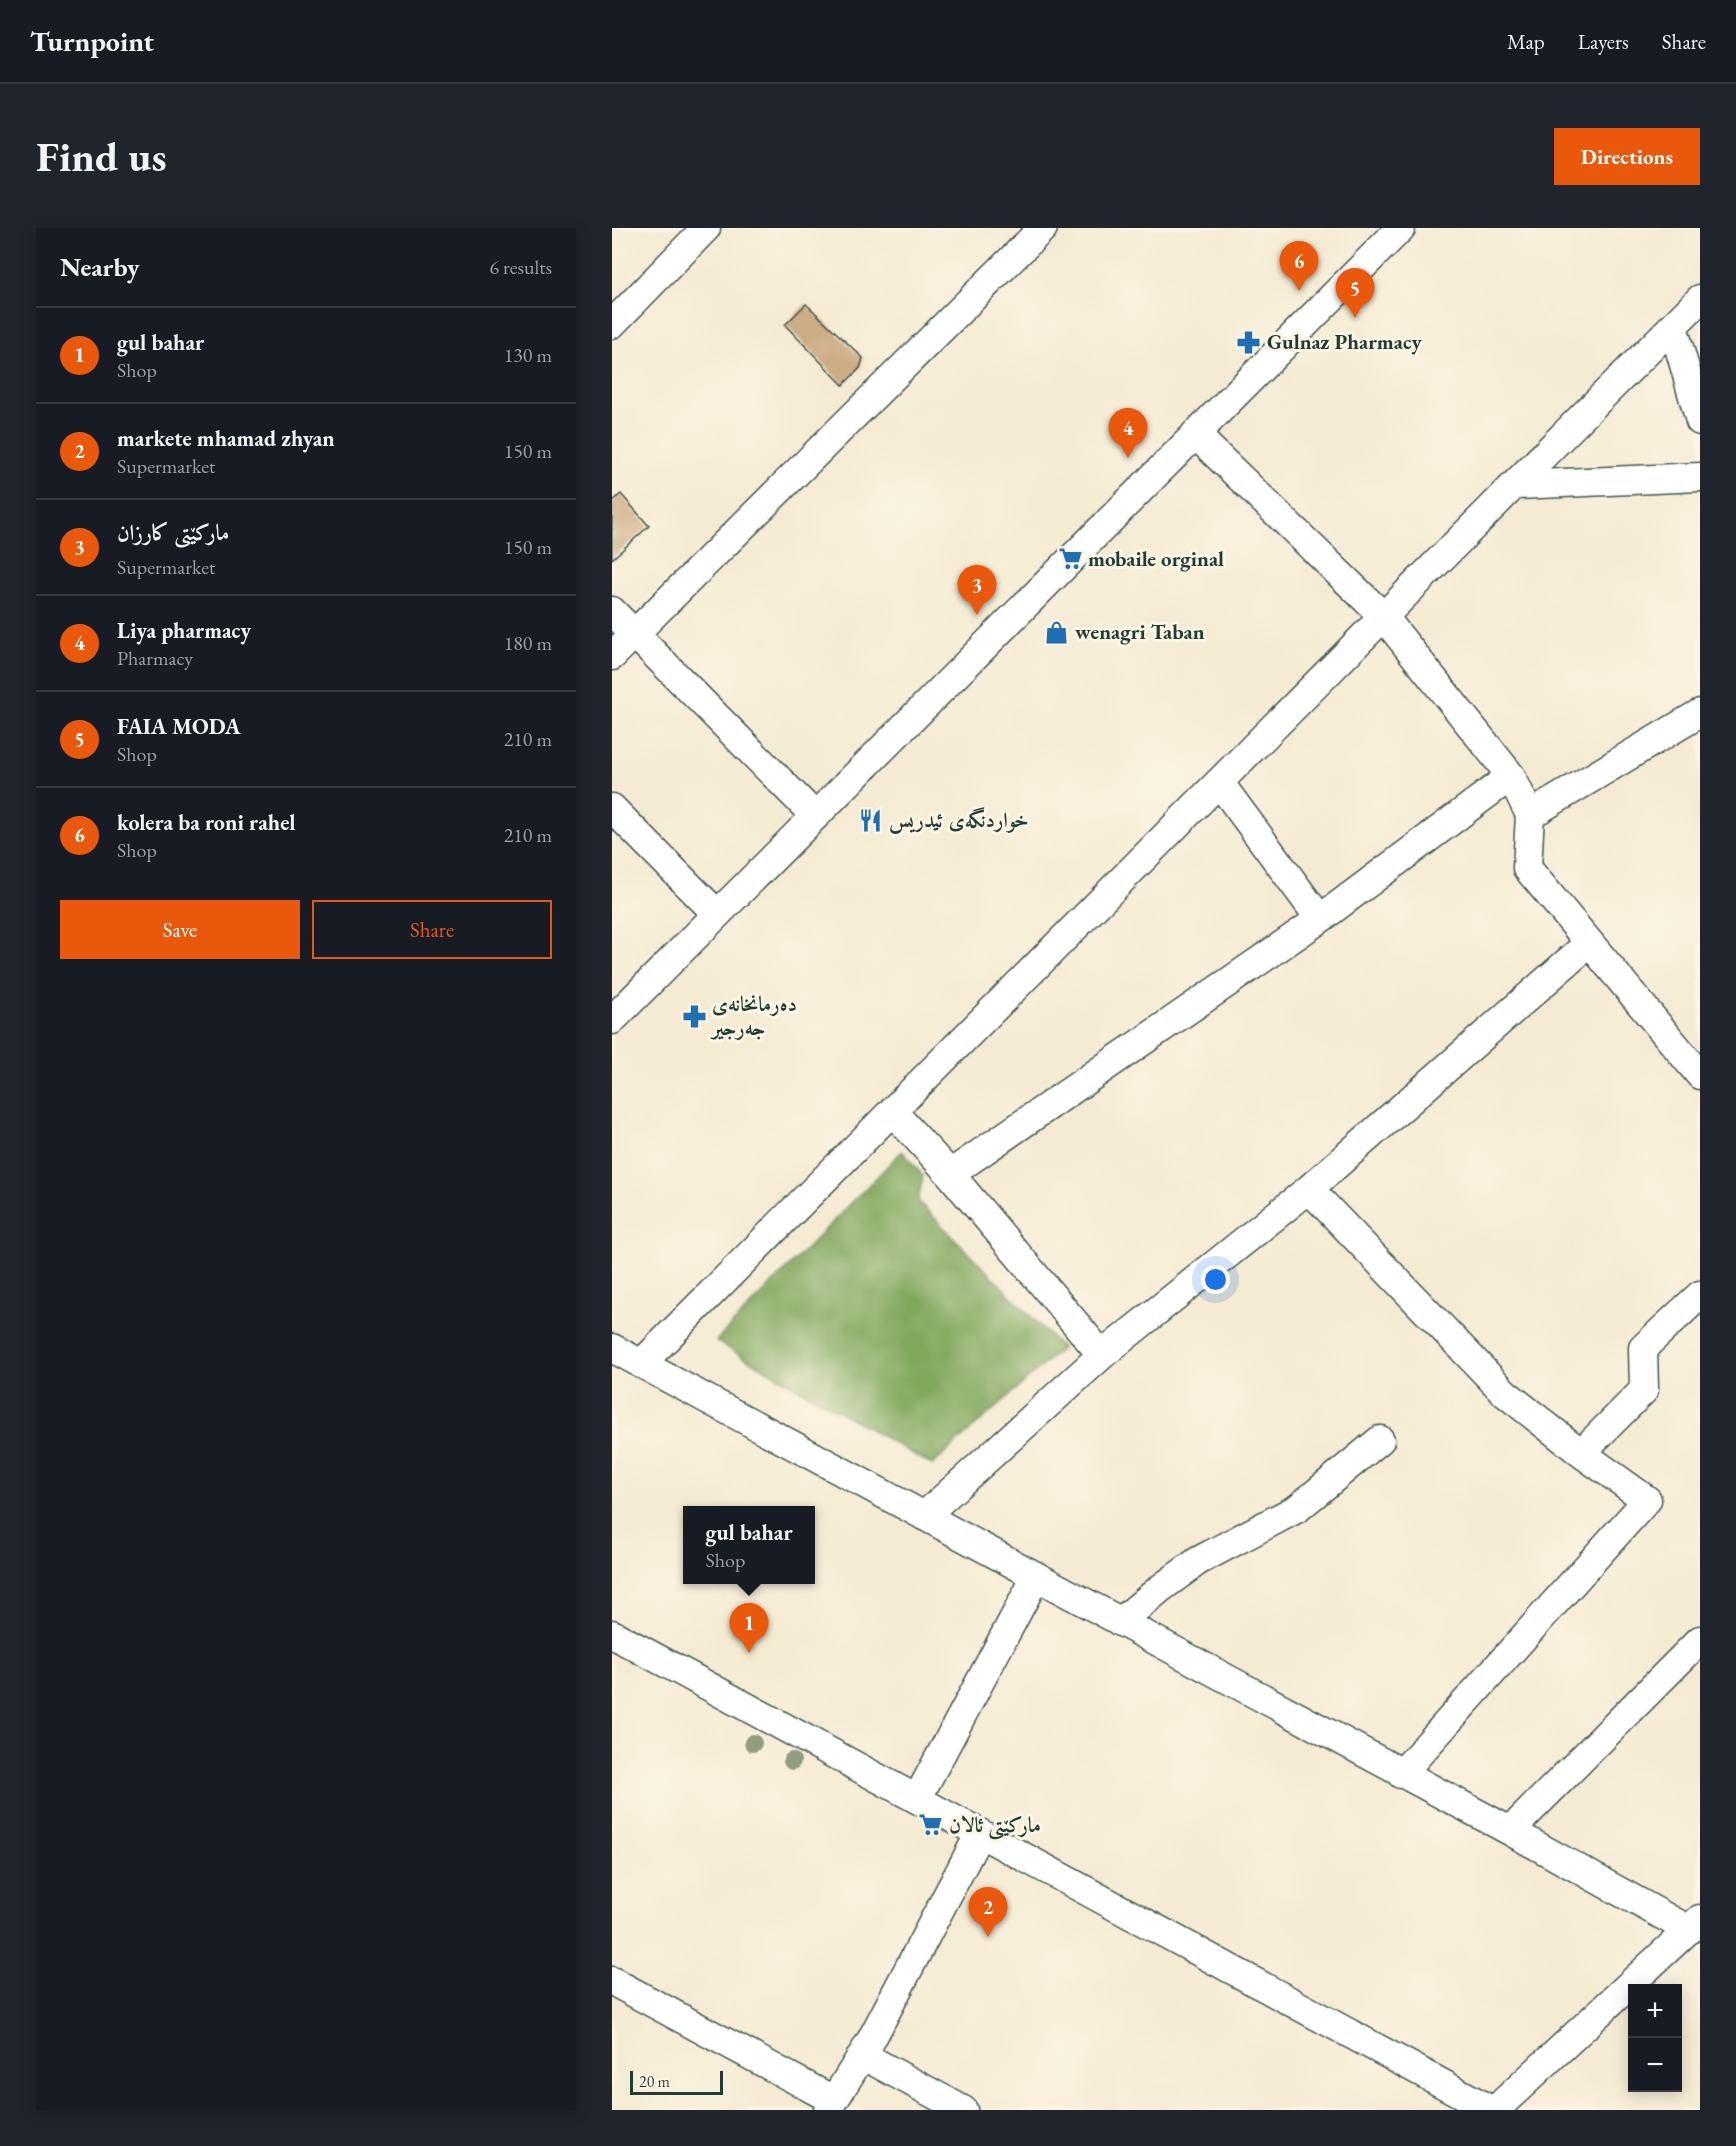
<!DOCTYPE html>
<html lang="en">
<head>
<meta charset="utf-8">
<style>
	body { margin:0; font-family:"EB Garamond",Amiri,serif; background:#20242c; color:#f1f3f6 }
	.controls { position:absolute; right:18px; bottom:18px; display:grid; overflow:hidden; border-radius:0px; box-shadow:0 3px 15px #0003 }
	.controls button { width:54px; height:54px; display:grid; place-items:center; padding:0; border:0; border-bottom:2px solid #363941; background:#171b24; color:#f1f3f6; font:30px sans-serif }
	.scale { position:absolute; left:18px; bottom:15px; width:93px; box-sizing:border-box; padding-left:6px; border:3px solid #1f3d34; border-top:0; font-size:16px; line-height:21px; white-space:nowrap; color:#1f3d34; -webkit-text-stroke:4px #fcf5e5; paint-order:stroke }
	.you { position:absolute; left:604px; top:1052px; width:21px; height:21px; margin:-15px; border:4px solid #fff; border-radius:50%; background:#1a73e8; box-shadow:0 0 0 9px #1a73e833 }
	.badge { display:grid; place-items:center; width:39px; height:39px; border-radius:50%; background:#ea580c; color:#fff; font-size:20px; font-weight:700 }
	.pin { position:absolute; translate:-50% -50px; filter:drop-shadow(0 2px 3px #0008) }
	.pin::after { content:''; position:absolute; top:32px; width:21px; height:18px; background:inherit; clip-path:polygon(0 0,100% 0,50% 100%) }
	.popup { position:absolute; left:71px; top:1278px; width:132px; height:78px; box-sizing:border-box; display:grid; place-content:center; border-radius:0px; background:#171b24; filter:drop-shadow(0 2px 4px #0005); font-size:20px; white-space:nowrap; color:#9ea1a6 }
	.popup b { font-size:22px; color:#f1f3f6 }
	.popup::after { content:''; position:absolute; left:50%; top:100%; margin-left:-12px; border:12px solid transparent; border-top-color:#171b24 }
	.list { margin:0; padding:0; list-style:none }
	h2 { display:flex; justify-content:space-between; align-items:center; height:78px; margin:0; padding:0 24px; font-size:26px }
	h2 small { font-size:20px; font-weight:400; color:#9ea1a6 }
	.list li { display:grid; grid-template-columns:39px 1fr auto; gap:18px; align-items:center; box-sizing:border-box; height:96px; padding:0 24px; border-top:2px solid #363941 }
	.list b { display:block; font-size:22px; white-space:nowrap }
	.list p { margin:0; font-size:20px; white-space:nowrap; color:#9ea1a6 }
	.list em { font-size:20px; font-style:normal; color:#9ea1a6 }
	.actions { display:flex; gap:12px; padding:18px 24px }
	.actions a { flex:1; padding:14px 0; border:2px solid #ea580c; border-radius:0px; text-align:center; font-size:21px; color:#ea580c }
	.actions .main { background:#ea580c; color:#fff }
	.map { position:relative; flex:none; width:1088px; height:1882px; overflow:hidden; border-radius:0px }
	header { display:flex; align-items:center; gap:36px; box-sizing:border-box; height:84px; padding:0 30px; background:#171b24; border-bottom:2px solid #363941 }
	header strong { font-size:28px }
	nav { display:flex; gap:33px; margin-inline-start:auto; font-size:21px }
	.intro { display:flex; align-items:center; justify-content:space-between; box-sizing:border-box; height:144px; padding:0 36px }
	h1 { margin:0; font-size:42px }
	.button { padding:15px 27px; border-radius:0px; background:#ea580c; color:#fff; font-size:21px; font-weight:700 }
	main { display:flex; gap:36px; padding:0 36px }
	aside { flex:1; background:#171b24; border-radius:0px; box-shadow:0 3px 15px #0003 }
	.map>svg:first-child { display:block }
	.forest { fill:#81a75d; stroke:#507248; stroke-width:1.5 }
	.building { fill:#ccac83 }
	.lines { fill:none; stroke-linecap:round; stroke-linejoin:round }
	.minor-casing { stroke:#3f574c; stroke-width:31 }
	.minor { stroke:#fff; stroke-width:28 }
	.tree { fill:#919d83 }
	.labels { text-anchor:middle; stroke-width:6; stroke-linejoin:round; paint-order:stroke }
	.poi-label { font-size:21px; font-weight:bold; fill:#1f3d34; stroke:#fcf5e5; text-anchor:start }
</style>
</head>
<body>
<header>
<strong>Turnpoint</strong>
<nav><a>Map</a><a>Layers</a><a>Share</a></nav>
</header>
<div class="intro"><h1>Find us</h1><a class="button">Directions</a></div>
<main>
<aside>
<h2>Nearby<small>6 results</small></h2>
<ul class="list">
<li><span class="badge">1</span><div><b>gul bahar</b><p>Shop</p></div><em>130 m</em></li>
<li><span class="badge">2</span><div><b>markete mhamad zhyan</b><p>Supermarket</p></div><em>150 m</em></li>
<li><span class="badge">3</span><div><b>مارکێتی کارزان</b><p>Supermarket</p></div><em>150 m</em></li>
<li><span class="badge">4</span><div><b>Liya pharmacy</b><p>Pharmacy</p></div><em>180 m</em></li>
<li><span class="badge">5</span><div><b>FAIA MODA</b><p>Shop</p></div><em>210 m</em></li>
<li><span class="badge">6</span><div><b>kolera ba roni rahel</b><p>Shop</p></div><em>210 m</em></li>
</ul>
<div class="actions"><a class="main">Save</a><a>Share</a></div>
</aside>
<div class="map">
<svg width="1088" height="1882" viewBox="0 0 1088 1882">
	<rect width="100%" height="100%" fill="#fcf5e5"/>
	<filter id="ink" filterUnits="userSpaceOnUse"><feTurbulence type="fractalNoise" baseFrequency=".0167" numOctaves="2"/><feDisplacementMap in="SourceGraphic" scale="12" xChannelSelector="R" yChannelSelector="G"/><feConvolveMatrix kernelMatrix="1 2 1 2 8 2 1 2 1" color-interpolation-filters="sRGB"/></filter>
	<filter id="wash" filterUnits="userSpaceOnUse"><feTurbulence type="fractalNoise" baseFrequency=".008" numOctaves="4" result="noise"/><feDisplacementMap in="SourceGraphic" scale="24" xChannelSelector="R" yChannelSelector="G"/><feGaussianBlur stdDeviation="1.35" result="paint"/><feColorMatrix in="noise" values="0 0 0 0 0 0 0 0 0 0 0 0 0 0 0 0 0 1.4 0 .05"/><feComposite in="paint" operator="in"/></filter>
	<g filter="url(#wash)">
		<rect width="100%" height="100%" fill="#f5ebd3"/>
		<path class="forest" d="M290 923 311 948 306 973 450 1120 320 1237 104 1113Z"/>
		<g id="blocks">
			<path class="building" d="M194 76 251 130 248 140 231 157 173 97Z
				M9 266 37 298 0 331V274Z"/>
		</g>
	</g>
	<g filter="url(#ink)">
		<use href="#blocks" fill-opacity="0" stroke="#3f574c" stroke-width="1.5"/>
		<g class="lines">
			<defs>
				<path id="minor" d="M0 96 94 0
					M1061 98 1088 193
					M583 206 771 388 899 548 918 587 915 640 1088 847
					M903 257 1088 249
					M0 383 203 588
					M0 428 431 0
					M607 554 708 691
					M0 580 105 686
					M918 587 1088 485
					M0 792 789 0
					M281 884 338 946 490 1127
					M338 946 708 691 899 548
					M697 961 893 1165 969 1225 1035 1272 789 1546
					M0 1120 898 1603 1077 1702
					M29 1136C383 782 733 424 1088 71
					M969 1225 1032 1162 1031 1120 1088 1067
					M312 1288 490 1127 697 961 976 716
					M508 1394 549 1360 586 1333 686 1280 768 1212
					M0 1406 879 1882
					M305 1571 424 1349
					M898 1603 1088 1412
					M0 1753 221 1872
					M250 1827 351 1882
					M216 1882 257 1816 368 1605
					M883 1882 1088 1691"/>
			</defs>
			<use href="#minor" class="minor-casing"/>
			<use href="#minor" class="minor"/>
		</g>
		<g class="tree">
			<circle cx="141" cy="1515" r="9"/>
			<circle cx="180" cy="1533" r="9"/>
		</g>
	</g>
	<defs>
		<symbol id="pharmacy-bare" viewBox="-9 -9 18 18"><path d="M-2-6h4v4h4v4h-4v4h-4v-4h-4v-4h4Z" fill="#1f6fb2" stroke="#fcf5e5" stroke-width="2.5" paint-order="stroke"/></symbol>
		<symbol id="supermarket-bare" viewBox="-9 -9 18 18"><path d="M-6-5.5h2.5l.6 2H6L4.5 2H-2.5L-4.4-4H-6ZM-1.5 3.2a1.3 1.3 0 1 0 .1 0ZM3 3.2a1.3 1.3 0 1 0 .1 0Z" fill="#1f6fb2" stroke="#fcf5e5" stroke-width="2.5" paint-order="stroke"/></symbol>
		<symbol id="shop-bare" viewBox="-9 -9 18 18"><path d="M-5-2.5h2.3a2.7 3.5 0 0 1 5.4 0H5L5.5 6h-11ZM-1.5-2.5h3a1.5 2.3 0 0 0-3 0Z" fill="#1f6fb2" stroke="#fcf5e5" stroke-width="2.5" paint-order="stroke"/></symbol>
		<symbol id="restaurant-bare" viewBox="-9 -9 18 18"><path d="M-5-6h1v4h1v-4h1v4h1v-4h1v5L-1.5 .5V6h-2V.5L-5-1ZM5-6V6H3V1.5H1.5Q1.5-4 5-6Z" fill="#1f6fb2" stroke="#fcf5e5" stroke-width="2.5" paint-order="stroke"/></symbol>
	</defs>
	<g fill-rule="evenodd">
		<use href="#pharmacy-bare" x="620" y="98" width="33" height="33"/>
		<use href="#supermarket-bare" x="442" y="314" width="33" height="33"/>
		<use href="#shop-bare" x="428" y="388" width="33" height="33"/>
		<use href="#restaurant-bare" x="242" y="576" width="33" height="33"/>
		<use href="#pharmacy-bare" x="66" y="772" width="33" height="33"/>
		<use href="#supermarket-bare" x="302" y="1580" width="33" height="33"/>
	</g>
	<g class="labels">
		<g class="poi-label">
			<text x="655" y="121">Gulnaz Pharmacy</text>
			<text x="476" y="338">mobaile orginal</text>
			<text x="463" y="411">wenagri Taban</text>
			<text x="277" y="599">خواردنگەی ئیدریس</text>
			<text x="100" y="783">دەرمانخانەی<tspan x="100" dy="24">جەرجیر</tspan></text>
			<text x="337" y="1604">مارکێتی ئالان</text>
		</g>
	</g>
</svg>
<div class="controls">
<button>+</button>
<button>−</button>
</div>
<div class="scale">20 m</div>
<div class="you"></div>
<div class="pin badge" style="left:137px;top:1425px">1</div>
<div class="popup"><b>gul bahar</b>Shop</div>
<div class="pin badge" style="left:376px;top:1709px">2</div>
<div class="pin badge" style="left:365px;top:387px">3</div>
<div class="pin badge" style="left:516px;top:230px">4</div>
<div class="pin badge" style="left:743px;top:90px">5</div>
<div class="pin badge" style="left:687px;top:63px">6</div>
</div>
</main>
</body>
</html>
